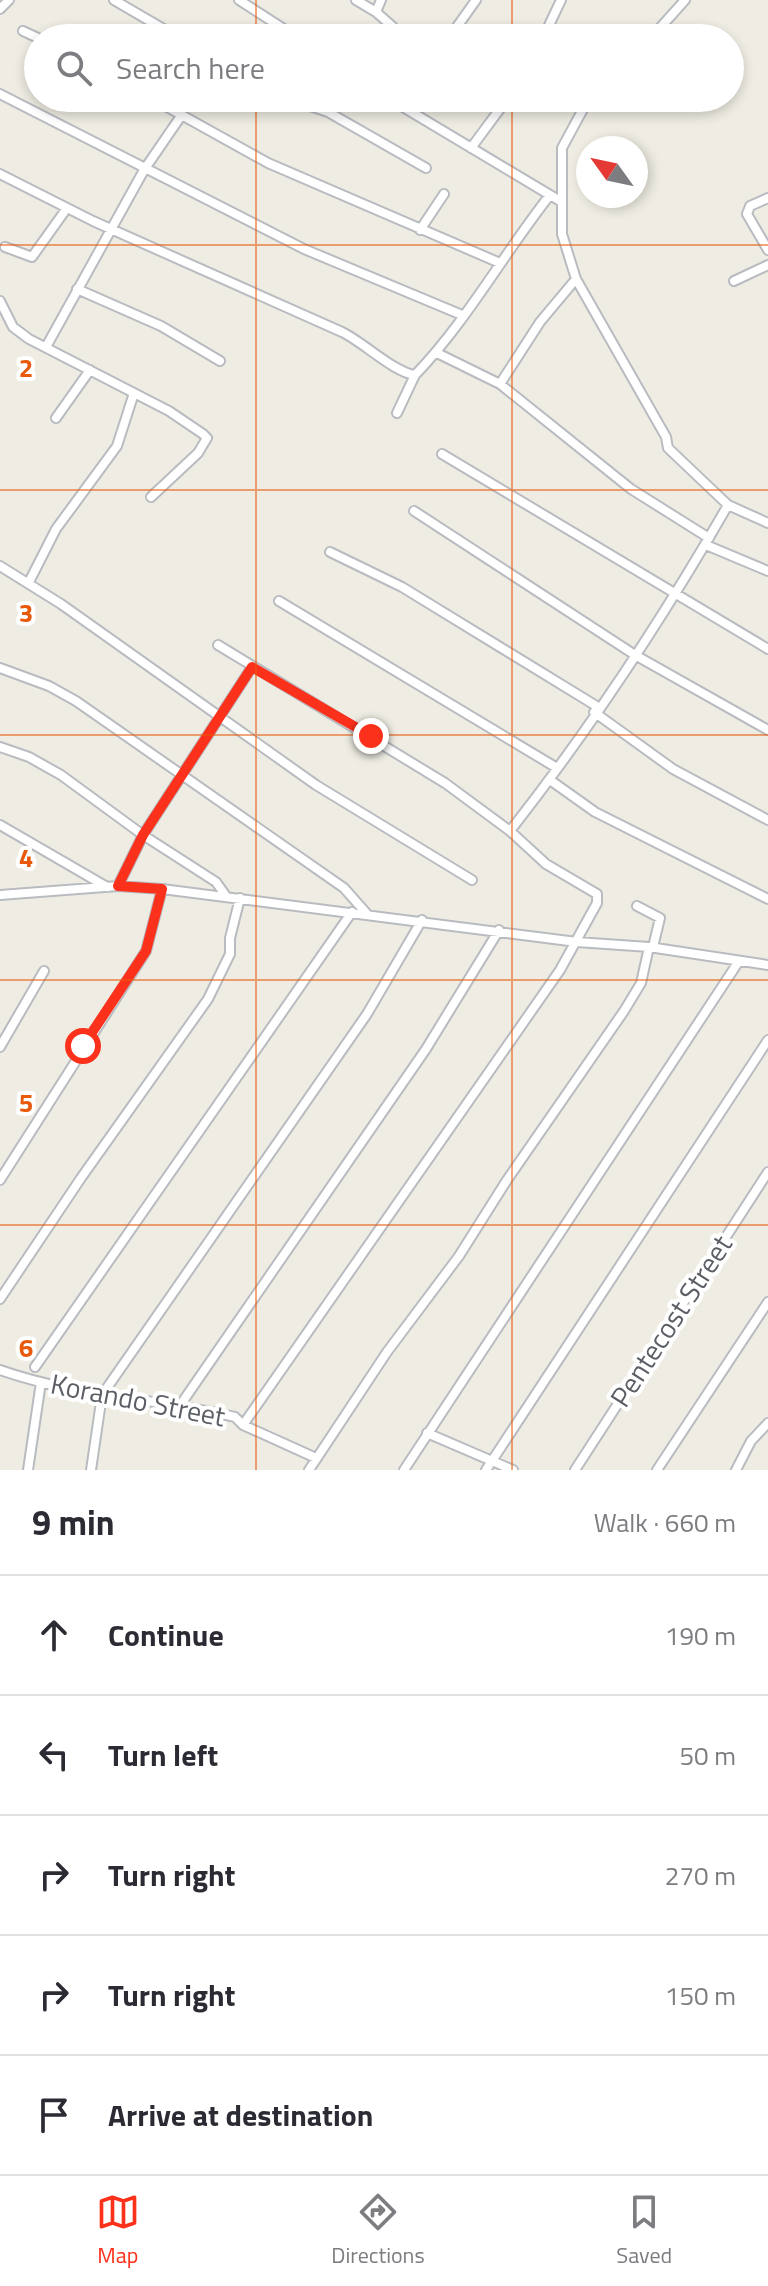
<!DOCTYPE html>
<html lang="en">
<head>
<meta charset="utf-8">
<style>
	body { margin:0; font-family:"Titillium Web",sans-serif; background:#f2f2f3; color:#2b2b33 }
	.compass { position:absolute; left:576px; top:136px; width:72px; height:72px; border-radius:50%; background:#fff; box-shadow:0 4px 12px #0003; rotate:303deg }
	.stop { position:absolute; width:24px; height:24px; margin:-18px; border:6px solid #fc311c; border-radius:50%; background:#fff }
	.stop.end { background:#fc311c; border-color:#fff; box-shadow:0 2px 8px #0008 }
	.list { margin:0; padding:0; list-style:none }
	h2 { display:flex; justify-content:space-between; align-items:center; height:104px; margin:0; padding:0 32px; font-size:34px }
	h2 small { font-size:26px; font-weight:400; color:#7c7c81 }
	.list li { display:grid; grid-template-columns:52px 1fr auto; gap:24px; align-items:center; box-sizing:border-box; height:120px; padding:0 32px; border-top:2px solid #e1e1e2 }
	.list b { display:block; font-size:30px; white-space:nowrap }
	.list em { font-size:26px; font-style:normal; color:#7c7c81 }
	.icon { flex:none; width:44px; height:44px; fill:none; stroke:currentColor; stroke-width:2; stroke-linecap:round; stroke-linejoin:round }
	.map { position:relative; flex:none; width:768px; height:1470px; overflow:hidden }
	.search { position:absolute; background:#fff; box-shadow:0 4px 12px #0003; left:24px; right:24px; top:24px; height:88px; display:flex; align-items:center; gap:20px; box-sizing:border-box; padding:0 28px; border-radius:44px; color:#7c7c81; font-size:30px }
	.sheet { height:704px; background:#fff }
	nav { display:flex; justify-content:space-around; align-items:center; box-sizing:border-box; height:112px; border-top:2px solid #e1e1e2; background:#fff; font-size:22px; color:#7c7c81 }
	nav a { display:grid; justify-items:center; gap:4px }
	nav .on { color:#fc311c }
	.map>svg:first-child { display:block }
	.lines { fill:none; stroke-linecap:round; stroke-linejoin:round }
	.street-casing { stroke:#b8bbc0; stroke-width:12 }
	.street { stroke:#fff; stroke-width:8 }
	.route { stroke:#fc311c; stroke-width:10 }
	.grid { fill:none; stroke:#e8590c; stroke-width:2; stroke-opacity:0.55 }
	.labels { text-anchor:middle; stroke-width:8; stroke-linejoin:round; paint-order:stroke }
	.street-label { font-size:28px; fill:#5b5f65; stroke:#fff }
	.grid-label { font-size:26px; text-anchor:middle; font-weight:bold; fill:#e8590c; stroke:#fff; stroke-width:8; stroke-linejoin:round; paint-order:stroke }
</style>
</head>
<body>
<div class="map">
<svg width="768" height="1470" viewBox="0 0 768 1470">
	<rect width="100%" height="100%" fill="#efede3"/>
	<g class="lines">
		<defs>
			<path id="street" d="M114 0 179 38
				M239 0 298 38
				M356 0 376 12
				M381 0 376 12 393 27 386 38
				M0 9 9 0
				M23 31 38 38
				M449 38 476 0
				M543 38 561 0
				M651 38 685 0
				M0 94 304 249 462 315
				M151 98 268 163 500 263
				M286 98 328 112 426 168
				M388 98 550 195
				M589 98 562 148V234L576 279 666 437 668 448 728 505
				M328 112 339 98
				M471 148 508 98
				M0 174 93 221 342 332C363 342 395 373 415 375 467 321 504 253 550 195L562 202
				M768 198 750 206 747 214 768 250
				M420 230 444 194
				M5 247 32 257 67 208
				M734 281 768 265
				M77 289 161 326 220 361
				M0 301 13 327 29 339 169 411 203 434 207 438 198 453 151 497
				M46 347 144 170 181 116
				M437 353 500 384 631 489 709 538
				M500 384 540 322 576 279
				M397 413 415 375
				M56 418 90 370
				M442 454 768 649
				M414 511 635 655 768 730
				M706 545 768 571
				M330 552 402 587 598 707
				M0 566 61 604 316 785 472 880
				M29 582 56 529 117 446 134 393
				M279 601 557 768
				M218 645 445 783 510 831 546 864 597 894V903L560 970 243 1425
				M0 668 49 686 76 701 344 888 367 914
				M594 712 673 769 768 820
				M0 747 29 757 61 775 143 835 216 882 226 896
				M550 780 595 812 768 899
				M0 825 107 887
				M510 831C590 729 663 618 728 505L768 523
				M118 886 143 835 252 667
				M0 895 118 886 162 889 577 942 649 947 768 965
				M637 906 660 918 653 947
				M0 1047 44 971
				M0 1180 146 951 162 889
				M0 1299 81 1178 208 999 230 954V938L240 898
				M35 1367 352 912
				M0 1370C76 1397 156 1398 235 1417L243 1425 316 1458
				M181 1404 426 1049 499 930
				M427 1433 513 1470
				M28 1470 41 1382
				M91 1470 102 1395 367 1014 422 920
				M309 1470 387 1352 459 1256 507 1180 624 1011 641 983 649 947
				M404 1470 739 961
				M486 1470 768 1040
				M575 1470 768 1172
				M657 1470 768 1302
				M736 1470 751 1441 768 1423"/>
		</defs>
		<use href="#street" class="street-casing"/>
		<use href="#street" class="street"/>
	</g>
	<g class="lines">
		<path class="route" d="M83 1046 146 951 162 889 118 886 143 835 252 667 371 736"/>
	</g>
	<path class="grid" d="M256 0V38M512 0V38M256 98V1470M512 98V1470M0 245H768M0 490H768M0 735H768M0 980H768M0 1225H768"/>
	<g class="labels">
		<g class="street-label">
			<text transform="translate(671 1321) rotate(-57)" y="10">Pentecost Street</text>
			<text transform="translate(138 1400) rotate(11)" y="10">Korando Street</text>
		</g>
	</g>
	<g class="grid-label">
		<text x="26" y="377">2</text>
		<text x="26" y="622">3</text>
		<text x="26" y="867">4</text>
		<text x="26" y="1112">5</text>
		<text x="26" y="1357">6</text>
	</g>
</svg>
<svg class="compass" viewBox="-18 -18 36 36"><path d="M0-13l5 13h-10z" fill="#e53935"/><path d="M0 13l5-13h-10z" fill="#7c7c81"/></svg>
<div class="stop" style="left:83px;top:1046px"></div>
<div class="stop end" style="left:371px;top:736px"></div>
<div class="search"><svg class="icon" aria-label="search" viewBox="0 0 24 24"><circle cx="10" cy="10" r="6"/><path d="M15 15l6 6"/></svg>Search here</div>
</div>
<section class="sheet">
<h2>9 min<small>Walk · 660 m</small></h2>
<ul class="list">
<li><svg class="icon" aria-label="ahead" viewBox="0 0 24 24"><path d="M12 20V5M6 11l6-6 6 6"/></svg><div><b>Continue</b></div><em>190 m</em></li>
<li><svg class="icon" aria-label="left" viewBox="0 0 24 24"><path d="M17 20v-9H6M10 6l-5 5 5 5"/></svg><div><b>Turn left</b></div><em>50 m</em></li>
<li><svg class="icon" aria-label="right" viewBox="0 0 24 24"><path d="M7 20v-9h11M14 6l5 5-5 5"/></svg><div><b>Turn right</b></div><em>270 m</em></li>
<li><svg class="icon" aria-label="right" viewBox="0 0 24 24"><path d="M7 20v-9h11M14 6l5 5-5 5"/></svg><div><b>Turn right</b></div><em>150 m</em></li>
<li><svg class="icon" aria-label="arrive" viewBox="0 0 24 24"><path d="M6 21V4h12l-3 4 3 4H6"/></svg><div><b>Arrive at destination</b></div></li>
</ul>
</section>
<nav>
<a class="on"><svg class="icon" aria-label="map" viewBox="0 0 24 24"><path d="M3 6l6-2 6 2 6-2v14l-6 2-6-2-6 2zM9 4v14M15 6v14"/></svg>Map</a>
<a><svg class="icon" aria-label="directions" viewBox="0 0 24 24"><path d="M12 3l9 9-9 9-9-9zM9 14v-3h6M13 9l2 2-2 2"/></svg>Directions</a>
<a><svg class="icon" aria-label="saved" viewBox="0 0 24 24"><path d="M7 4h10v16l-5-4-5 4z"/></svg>Saved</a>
</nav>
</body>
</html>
